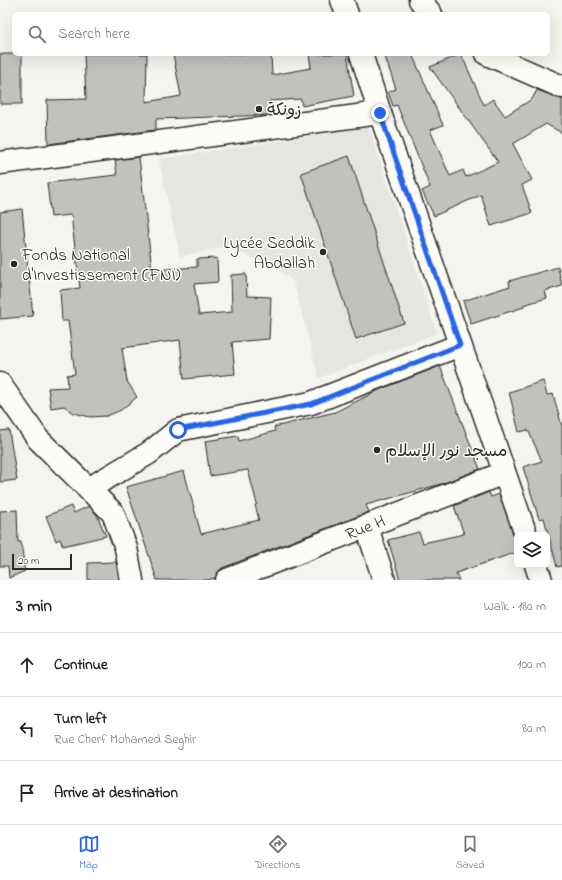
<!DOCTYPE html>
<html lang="en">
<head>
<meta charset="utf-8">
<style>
	body { margin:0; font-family:"Indie Flower","Playpen Sans Arabic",sans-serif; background:#f6f6f6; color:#222 }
	.controls { position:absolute; right:12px; bottom:12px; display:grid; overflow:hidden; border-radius:6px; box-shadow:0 4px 16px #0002 }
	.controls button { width:36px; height:36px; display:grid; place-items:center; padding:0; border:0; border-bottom:1px solid #e0e0e0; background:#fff; color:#222; font:20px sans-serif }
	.scale { position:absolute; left:12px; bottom:10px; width:60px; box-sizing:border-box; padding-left:4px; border:2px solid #2b2b2b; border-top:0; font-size:11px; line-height:14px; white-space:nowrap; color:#2b2b2b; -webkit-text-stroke:3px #fdfcf7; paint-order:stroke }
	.stop { position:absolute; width:12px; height:12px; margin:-9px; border:3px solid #2563eb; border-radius:50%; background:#fff }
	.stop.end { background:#2563eb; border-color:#fff; box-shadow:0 1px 4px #0008 }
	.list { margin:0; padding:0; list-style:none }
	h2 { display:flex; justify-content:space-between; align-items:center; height:52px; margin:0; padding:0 16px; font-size:17px }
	h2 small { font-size:13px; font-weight:400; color:#767676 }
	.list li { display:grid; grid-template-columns:26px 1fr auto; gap:12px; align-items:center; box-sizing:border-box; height:64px; padding:0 16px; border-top:1px solid #e0e0e0 }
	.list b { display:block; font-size:15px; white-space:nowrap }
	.list p { margin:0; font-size:13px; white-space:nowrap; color:#767676 }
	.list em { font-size:13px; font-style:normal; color:#767676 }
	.icon { flex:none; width:22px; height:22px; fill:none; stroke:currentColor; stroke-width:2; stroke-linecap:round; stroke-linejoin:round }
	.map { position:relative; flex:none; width:562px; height:580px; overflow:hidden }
	.search { position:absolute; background:#fff; box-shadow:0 4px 16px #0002; left:12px; right:12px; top:12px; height:44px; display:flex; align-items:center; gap:10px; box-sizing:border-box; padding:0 14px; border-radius:6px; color:#767676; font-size:15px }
	.sheet { height:244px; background:#fff }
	nav { display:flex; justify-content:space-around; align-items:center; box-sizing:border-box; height:56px; border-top:1px solid #e0e0e0; background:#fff; font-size:11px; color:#767676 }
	nav a { display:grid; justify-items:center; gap:2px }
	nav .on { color:#2563eb }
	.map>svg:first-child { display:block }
	.built { fill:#e6e5e0 }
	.building { fill:#c2c1be; stroke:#2b2b2b }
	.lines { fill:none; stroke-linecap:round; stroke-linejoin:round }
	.minor-casing { stroke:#2b2b2b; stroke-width:25 }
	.minor { stroke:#fdfcf7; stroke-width:22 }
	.route { stroke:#2563eb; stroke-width:5 }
	.poi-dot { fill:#2b2b2b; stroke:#fdfcf7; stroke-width:1.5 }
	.labels { text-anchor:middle; stroke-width:3; stroke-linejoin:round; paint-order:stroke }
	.poi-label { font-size:17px; fill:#2b2b2b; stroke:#fdfcf7; text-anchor:start }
	.street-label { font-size:17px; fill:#2b2b2b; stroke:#fdfcf7 }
</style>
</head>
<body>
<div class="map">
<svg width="562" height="580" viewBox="0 0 562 580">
	<rect width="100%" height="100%" fill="#f5f4ef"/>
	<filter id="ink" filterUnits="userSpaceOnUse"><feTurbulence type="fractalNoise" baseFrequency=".025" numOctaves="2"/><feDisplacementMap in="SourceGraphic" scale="8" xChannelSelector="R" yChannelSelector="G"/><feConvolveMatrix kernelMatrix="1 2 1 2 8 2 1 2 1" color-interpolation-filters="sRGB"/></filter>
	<g filter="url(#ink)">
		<path class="built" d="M369 127 437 333 319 378 293 281 273 265 222 247 180 257 159 159Z"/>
		<path class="building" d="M0 54H22V104H0Z
			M84 54H147L146 102 181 96 173 54H271L272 75 311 68 309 54H347L354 96 302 106 301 99 269 101 270 115 156 119V130L48 144 47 100 86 99Z
			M384 54H412L443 125 430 130 450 176 463 170 466 177 498 162 430 67 461 54 484 105 493 99 505 116 532 99 537 90 562 99V133L546 124 513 144 532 180 522 185 532 213 491 226 481 195 434 216 422 191 430 187 397 105 393 106 388 92 396 89Z
			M349 156 404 323 356 339 301 173Z
			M139 157 152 270 197 267V259L217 258 218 282 194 284 199 315 232 312 231 275 246 274 247 296 271 297 269 339 232 342 235 374 184 379 180 340 122 348 127 381 137 397 121 410 107 416 90 417 74 413 64 406 51 408 48 388 68 387 67 375 75 374 68 321H62L60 290 80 288 71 215 51 217 47 183 117 175 115 160Z
			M22 209 33 316 0 319V212Z
			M558 267 562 286 545 291 547 298 523 305 524 307 471 324 463 301 510 286 509 281Z
			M440 366 480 469 441 484 366 505 369 512 222 568 218 572 215 578 207 580H157L126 487 184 471 201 534 259 520 255 505 257 504 248 470 210 476 205 441 238 436 239 441 275 431 274 427 335 412 381 389Z
			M543 381 547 395 553 394 562 426V566L557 567 544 518 539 519 523 467 542 461 528 430 519 432 509 392Z
			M9 430 17 480 0 482V431Z
			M489 492 491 497 499 494 517 543V552L456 573 459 580H400L388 540 419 532 423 543 464 534 454 506Z
			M71 506 74 513 89 506 97 515 106 536 63 546 60 539 56 541 46 516Z
			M17 510 18 542H21L25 571 9 578 8 566H0V511Z
			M116 562 119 580H88V563Z"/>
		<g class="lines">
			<defs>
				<g id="minor">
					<path d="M342 0 347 14"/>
					<path d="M420 0 431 14"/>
					<path d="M361 54 380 113 526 535"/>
					<path d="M487 54 562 87"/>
					<path d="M0 163 380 113"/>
					<path d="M0 384 38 439 113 513 126 548 132 580"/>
					<path d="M88 489 149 453 178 430 311 403 460 345"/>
					<path d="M367 527 384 580"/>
					<path d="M536 565 541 580"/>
					<path id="s1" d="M227 580 504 473"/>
				</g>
			</defs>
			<use href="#minor" class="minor-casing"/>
			<use href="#minor" class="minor"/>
		</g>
	</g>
	<g class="lines" filter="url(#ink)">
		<path class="route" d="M178 430 311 404 460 345 380 113"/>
	</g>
	<g class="poi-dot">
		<circle cx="259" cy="109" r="4"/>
		<circle cx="323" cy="252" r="4"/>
		<circle cx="14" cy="264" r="4"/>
		<circle cx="377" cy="450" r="4"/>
	</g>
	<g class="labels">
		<g class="poi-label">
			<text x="267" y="115">زونكة</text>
			<text x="315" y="248" text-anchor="end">Lycée Seddik<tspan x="315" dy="20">Abdallah</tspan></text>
			<text x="22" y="260">Fonds National<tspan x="22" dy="20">d'Investissement (FNI)</tspan></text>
			<text x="385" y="456">مسجد نور الإسلام</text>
		</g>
		<g class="street-label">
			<text dy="6" stroke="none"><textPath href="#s1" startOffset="148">Rue H</textPath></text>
		</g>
	</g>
</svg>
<div class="controls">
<button><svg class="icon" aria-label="layers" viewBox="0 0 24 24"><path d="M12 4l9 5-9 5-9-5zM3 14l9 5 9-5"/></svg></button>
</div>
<div class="scale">20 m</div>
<div class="stop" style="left:178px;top:430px"></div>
<div class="stop end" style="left:380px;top:113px"></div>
<div class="search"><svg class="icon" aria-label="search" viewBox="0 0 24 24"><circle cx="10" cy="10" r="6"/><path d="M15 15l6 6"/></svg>Search here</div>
</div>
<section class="sheet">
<h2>3 min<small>Walk · 180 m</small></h2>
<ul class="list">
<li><svg class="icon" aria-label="ahead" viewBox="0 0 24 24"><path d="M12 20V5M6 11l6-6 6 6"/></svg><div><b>Continue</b></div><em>100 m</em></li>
<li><svg class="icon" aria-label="left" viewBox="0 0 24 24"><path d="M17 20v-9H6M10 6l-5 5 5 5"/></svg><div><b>Turn left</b><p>Rue Cherf Mohamed Seghir</p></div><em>80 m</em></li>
<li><svg class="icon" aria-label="arrive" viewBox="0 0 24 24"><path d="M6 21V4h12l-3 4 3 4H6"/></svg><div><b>Arrive at destination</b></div></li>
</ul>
</section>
<nav>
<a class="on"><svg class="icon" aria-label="map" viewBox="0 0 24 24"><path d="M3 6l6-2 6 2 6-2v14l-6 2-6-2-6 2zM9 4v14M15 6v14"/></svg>Map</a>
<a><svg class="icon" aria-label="directions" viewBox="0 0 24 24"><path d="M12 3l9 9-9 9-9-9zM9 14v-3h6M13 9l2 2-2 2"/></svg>Directions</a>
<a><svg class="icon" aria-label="saved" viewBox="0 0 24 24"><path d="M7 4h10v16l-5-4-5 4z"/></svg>Saved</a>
</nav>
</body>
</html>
